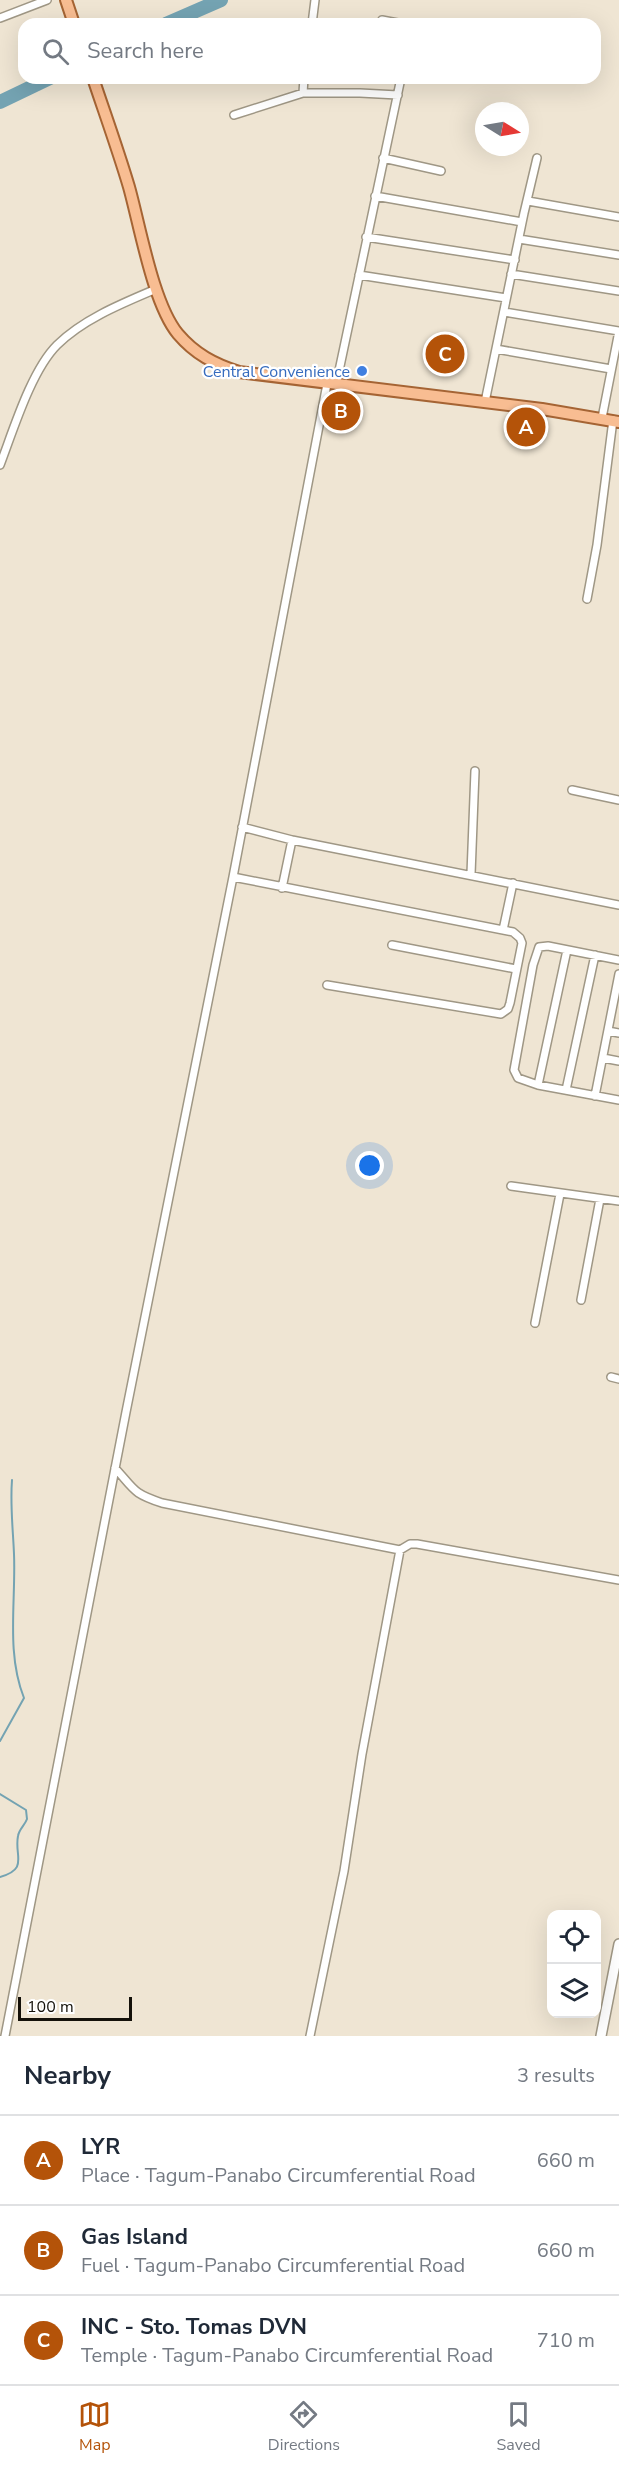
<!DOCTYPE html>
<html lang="en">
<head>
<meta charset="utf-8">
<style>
	body { margin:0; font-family:"Nunito Sans",sans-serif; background:#f2f2f3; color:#1f2937 }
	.controls { position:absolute; right:18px; bottom:18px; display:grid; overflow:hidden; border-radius:12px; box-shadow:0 6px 24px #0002 }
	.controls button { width:54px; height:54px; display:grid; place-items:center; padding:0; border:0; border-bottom:2px solid #e0e1e3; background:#fff; color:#1f2937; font:30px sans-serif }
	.compass { position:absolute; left:475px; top:102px; width:54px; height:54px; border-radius:50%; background:#fff; box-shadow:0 6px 24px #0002; rotate:101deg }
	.scale { position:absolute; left:18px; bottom:15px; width:114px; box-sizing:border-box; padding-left:6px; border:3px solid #14110a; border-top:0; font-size:16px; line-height:21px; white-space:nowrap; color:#14110a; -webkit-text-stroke:4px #fff; paint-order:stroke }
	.you { position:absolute; left:370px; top:1166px; width:21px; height:21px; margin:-15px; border:4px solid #fff; border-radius:50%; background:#1a73e8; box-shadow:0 0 0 9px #1a73e833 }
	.badge { display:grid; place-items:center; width:39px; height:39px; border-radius:50%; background:#b45309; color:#fff; font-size:20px; font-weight:700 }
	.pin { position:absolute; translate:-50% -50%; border:3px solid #fff; box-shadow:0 2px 6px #0006 }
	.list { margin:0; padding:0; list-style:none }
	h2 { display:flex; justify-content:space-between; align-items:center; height:78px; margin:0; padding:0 24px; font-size:26px }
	h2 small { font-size:20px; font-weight:400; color:#747a83 }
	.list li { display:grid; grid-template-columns:39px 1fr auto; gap:18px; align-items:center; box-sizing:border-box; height:90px; padding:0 24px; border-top:2px solid #e0e1e3 }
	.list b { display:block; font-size:22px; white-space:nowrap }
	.list p { margin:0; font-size:20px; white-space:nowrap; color:#747a83 }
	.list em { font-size:20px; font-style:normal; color:#747a83 }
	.icon { flex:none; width:33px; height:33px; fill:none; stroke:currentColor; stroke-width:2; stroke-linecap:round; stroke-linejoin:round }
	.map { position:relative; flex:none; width:619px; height:2036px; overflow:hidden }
	.search { position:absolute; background:#fff; box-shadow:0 6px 24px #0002; left:18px; right:18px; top:18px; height:66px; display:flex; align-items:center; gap:15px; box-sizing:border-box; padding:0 21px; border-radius:18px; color:#747a83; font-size:22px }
	.sheet { height:348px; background:#fff }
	nav { display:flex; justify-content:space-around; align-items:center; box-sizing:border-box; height:84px; border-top:2px solid #e0e1e3; background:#fff; font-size:16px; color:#747a83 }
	nav a { display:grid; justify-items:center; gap:3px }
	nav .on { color:#b45309 }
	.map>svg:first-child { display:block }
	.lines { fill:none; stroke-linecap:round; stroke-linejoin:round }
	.stream { stroke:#74a3b2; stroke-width:2 }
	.river { stroke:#74a3b2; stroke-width:14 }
	.street-casing { stroke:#9f9785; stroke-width:10 }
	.secondary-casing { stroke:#9f9785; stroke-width:12 }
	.primary-casing { stroke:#a56434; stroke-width:14 }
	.street { stroke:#fff; stroke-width:7 }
	.secondary { stroke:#fff; stroke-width:9 }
	.primary { stroke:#f8bd92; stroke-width:10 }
	.shop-dot { fill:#3f7fe0; stroke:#fff; stroke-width:2 }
	.labels { text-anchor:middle; stroke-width:4.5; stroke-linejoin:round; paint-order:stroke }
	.shop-label { font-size:16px; fill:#366cbe; stroke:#fff; text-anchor:end }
</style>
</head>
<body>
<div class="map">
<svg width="619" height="2036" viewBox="0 0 619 2036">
	<rect width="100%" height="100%" fill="#efe5d3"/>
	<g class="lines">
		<path class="stream" d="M0 1741 24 1698C6 1653 16 1602 14 1554 13 1529 10 1505 12 1480
			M0 1794 26 1810 27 1819C25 1825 19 1829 18 1836 14 1856 29 1869 0 1877"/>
		<path class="river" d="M166 24 221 0
			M0 102 50 78"/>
		<defs>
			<path id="street" d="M0 18 47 0
				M382 20 403 24
				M312 24 315 0
				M303 93 304 78
				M234 115 303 93H360L398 95
				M383 158 441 171
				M375 196 522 222
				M528 201 619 217
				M366 237 515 260
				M519 239 619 255
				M511 274 619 291
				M359 275 506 298
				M504 312 619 331
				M496 349 611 369
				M336 385 401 78
				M485 402 524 213 537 158
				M602 418 619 331
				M0 465C13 431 31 371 57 345 83 319 123 303 156 289
				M587 599 597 545 613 420
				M572 790 619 800
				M242 827 292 840 619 905
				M471 874 475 771
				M233 877 513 932 520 938 522 943 510 1003 508 1009 501 1014 327 985
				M282 888 292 840
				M503 930 513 883
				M392 945 516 969
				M619 960 548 946 539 947 533 965 514 1070 518 1078 538 1085 619 1100
				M608 1031 619 1033
				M603 1058 619 1061
				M538 1085 567 950
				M566 1090 595 955
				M595 1096 619 974
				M511 1186 619 1201
				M581 1300 600 1199
				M535 1323 560 1194
				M611 1377 619 1379
				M115 1468C135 1490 132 1493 162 1503L400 1550 410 1544H417L619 1580
				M5 2036 126 1412 233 877 327 384
				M310 2036 344 1871 362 1754 400 1550"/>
			<path id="secondary" d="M601 2036 619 1944"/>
			<path id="primary" d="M66 0 74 24
				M93 78C105 114 118 150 129 187 140 226 153 304 178 334 195 354 214 364 239 372L542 409 619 422"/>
		</defs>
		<use href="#street" class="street-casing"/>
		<use href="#secondary" class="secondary-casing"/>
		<use href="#primary" class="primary-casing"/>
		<use href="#street" class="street"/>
		<use href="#secondary" class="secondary"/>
		<use href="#primary" class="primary"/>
	</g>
	<circle class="shop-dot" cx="362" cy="371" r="6"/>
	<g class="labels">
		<g class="shop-label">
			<text x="350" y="377">Central Convenience</text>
		</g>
	</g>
</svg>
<div class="controls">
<button><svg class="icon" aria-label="locate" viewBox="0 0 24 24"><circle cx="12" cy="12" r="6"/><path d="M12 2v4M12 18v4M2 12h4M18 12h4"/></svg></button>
<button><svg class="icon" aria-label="layers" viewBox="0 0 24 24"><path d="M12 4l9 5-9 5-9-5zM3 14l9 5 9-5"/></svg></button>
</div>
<svg class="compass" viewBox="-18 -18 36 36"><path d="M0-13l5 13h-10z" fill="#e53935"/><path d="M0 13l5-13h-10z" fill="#747a83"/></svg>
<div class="scale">100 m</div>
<div class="you"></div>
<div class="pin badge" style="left:526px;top:427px">A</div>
<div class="pin badge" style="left:341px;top:411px">B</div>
<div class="pin badge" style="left:445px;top:354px">C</div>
<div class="search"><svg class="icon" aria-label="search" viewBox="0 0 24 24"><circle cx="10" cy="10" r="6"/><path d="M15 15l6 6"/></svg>Search here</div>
</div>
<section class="sheet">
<h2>Nearby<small>3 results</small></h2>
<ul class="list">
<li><span class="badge">A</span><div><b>LYR</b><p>Place · Tagum-Panabo Circumferential Road</p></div><em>660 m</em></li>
<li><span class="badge">B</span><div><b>Gas Island</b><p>Fuel · Tagum-Panabo Circumferential Road</p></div><em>660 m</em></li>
<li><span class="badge">C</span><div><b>INC - Sto. Tomas DVN</b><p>Temple · Tagum-Panabo Circumferential Road</p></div><em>710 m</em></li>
</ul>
</section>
<nav>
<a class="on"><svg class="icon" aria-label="map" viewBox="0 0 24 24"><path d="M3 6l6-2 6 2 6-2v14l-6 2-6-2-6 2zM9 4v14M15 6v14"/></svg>Map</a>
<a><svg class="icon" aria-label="directions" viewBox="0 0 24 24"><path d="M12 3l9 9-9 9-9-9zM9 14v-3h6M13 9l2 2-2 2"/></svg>Directions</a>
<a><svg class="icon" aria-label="saved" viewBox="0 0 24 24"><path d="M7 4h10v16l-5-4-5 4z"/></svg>Saved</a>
</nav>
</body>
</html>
